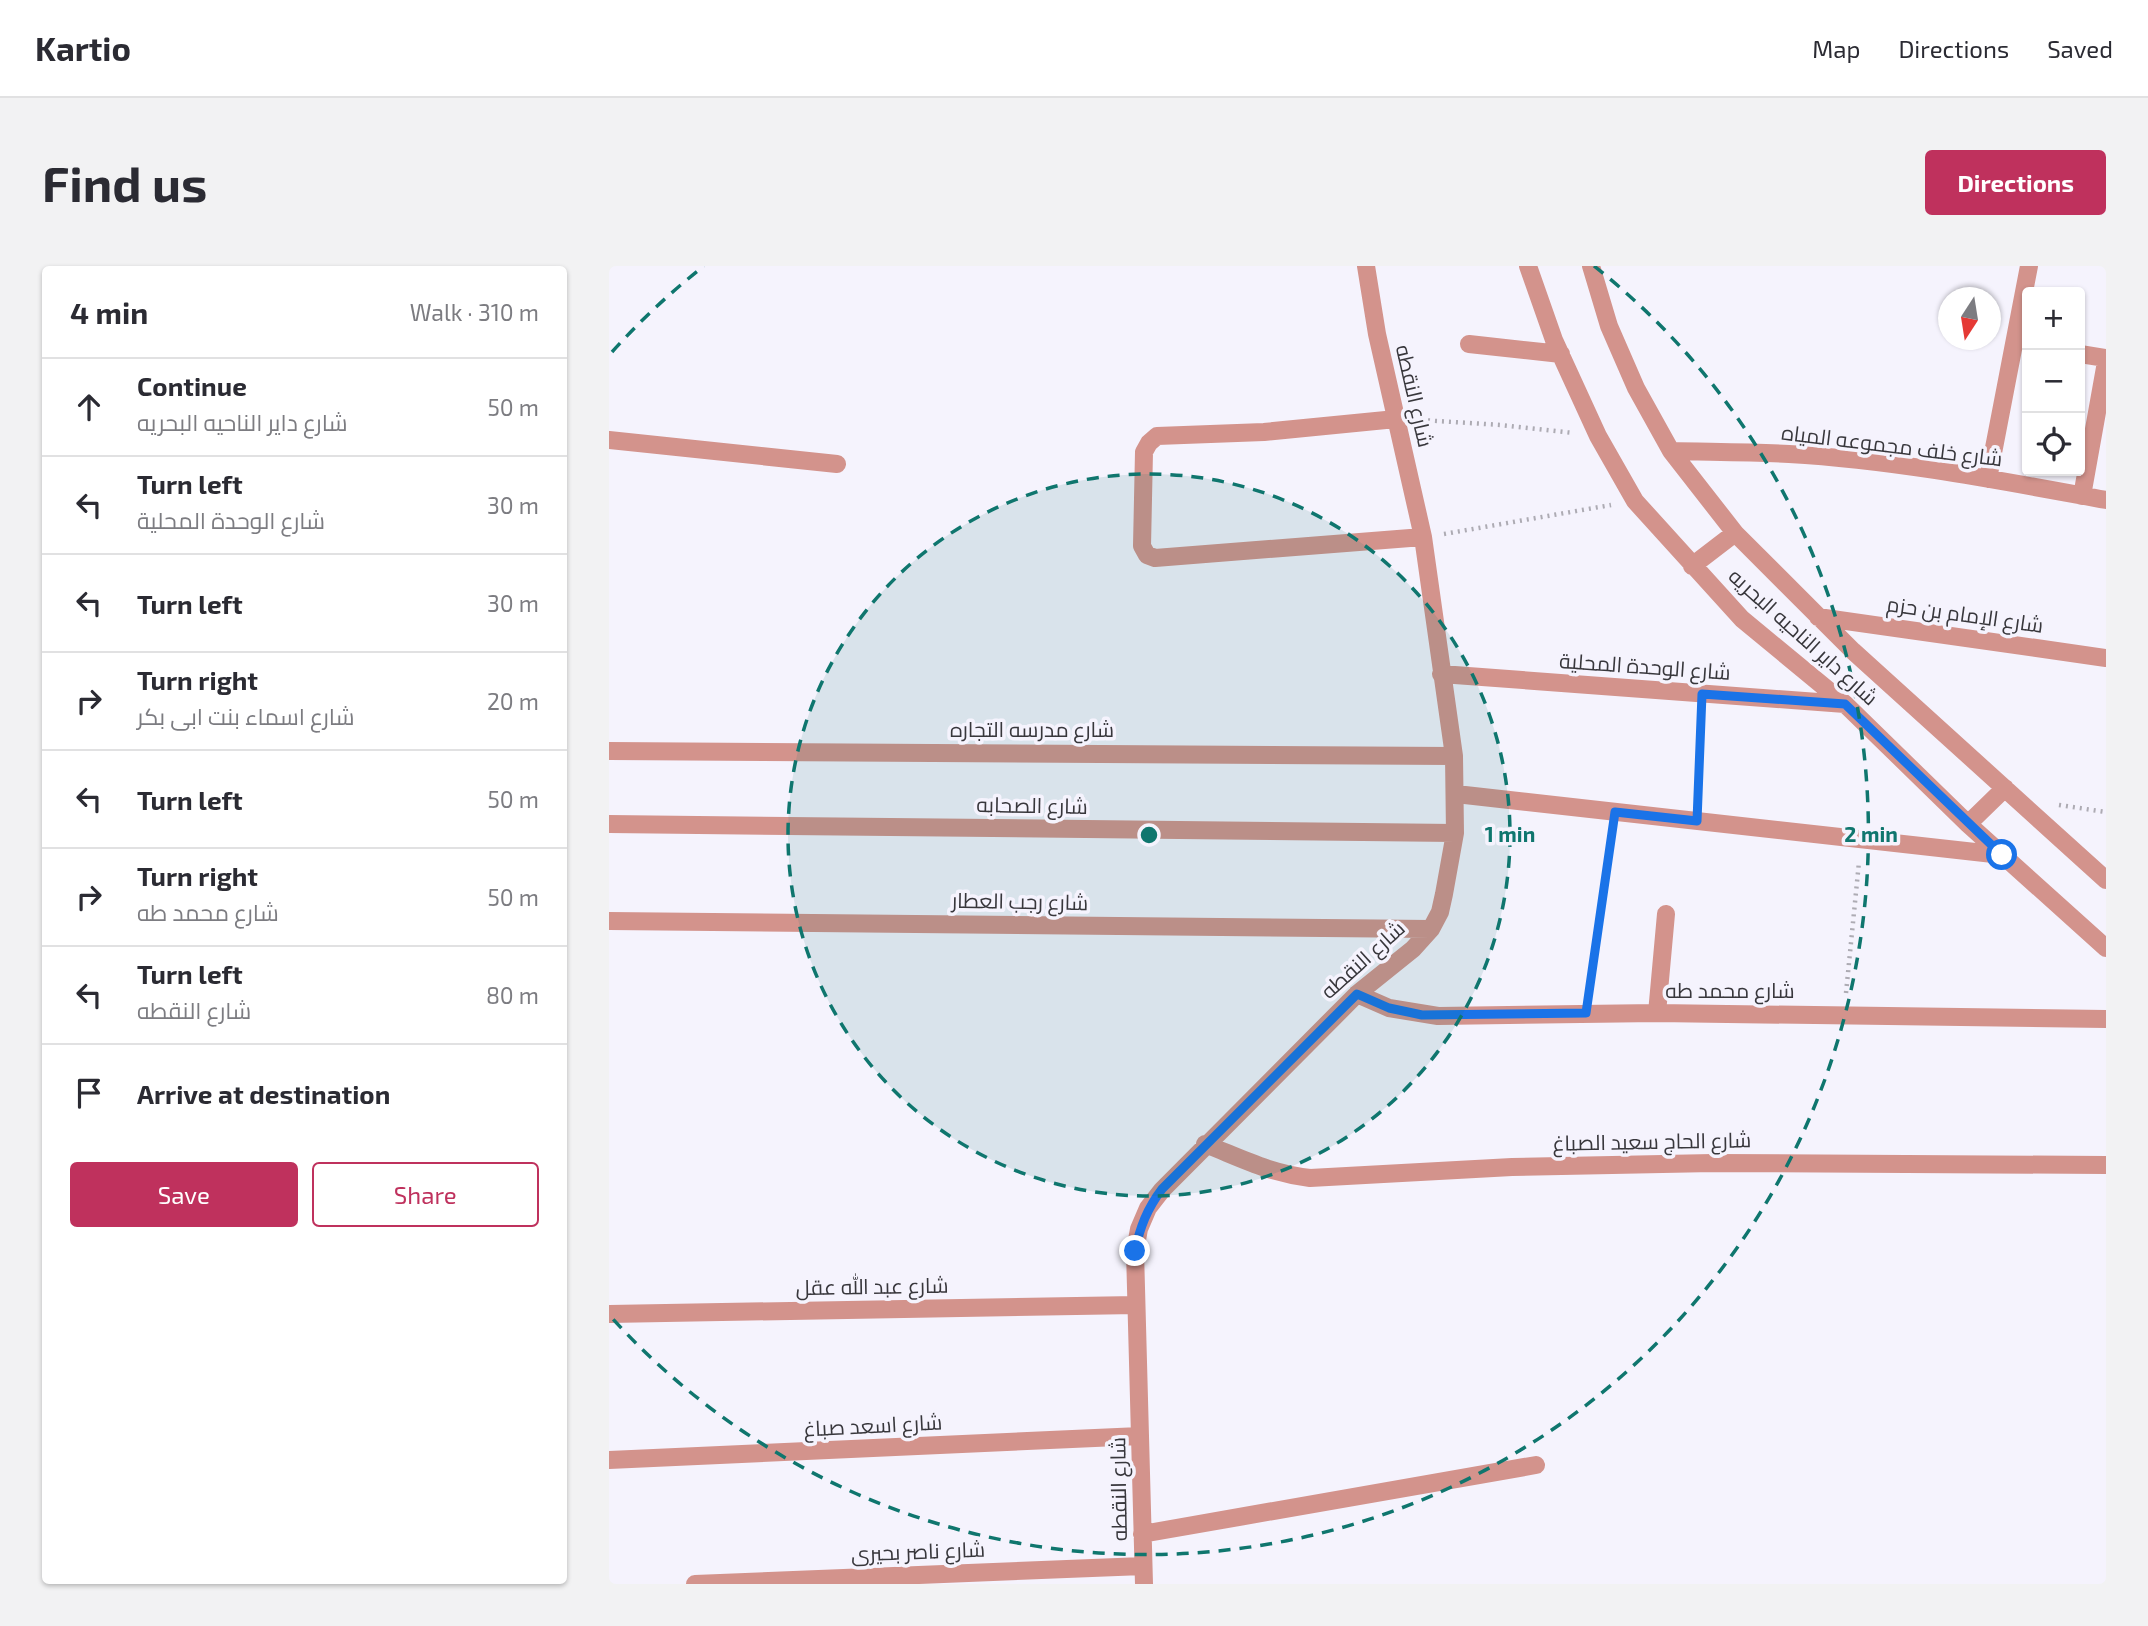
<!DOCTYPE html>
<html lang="en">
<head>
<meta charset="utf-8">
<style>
	body { margin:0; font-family:"Exo 2",Cairo,sans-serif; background:#f2f2f3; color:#2b2b33 }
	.controls { position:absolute; right:21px; top:21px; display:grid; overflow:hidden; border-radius:7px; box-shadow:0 2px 5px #0004 }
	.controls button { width:63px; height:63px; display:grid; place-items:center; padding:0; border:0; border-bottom:2px solid #e1e1e2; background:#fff; color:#2b2b33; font:35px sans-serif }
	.compass { position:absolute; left:1329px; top:21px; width:63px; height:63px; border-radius:50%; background:#fff; box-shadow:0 2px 5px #0004; rotate:192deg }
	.stop { position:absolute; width:21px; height:21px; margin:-16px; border:5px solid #1a73e8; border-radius:50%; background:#fff }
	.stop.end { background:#1a73e8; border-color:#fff; box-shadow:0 2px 7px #0008 }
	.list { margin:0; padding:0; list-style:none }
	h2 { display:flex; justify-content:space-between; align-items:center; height:91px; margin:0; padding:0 28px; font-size:30px }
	h2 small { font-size:23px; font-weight:400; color:#7c7c81 }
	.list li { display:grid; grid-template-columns:46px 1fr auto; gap:21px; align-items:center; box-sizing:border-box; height:98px; padding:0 28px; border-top:2px solid #e1e1e2 }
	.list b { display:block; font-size:26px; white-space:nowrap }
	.list p { margin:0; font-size:23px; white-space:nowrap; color:#7c7c81 }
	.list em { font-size:23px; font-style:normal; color:#7c7c81 }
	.actions { display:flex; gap:14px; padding:21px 28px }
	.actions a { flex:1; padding:16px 0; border:2px solid #bf315d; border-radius:7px; text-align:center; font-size:24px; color:#bf315d }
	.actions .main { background:#bf315d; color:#fff }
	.icon { flex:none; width:38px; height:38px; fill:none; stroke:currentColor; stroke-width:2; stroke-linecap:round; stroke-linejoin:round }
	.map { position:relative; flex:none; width:1497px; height:1318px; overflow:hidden; border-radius:7px }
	header { display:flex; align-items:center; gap:42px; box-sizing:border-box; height:98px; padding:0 35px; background:#fff; border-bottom:2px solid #e1e1e2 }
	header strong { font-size:33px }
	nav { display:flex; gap:38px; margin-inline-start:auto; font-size:24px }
	.intro { display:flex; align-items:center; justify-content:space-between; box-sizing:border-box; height:168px; padding:0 42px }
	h1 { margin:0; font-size:49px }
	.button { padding:18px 32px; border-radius:7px; background:#bf315d; color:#fff; font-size:24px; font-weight:700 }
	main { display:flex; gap:42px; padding:0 42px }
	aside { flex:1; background:#fff; border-radius:7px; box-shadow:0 2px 5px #0004 }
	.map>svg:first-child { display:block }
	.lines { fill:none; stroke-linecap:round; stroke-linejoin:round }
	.path { stroke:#adabb3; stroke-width:4.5; stroke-dasharray:2 5; stroke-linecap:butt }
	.minor { stroke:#d3938c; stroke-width:18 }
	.route { stroke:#1a73e8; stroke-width:9 }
	.ring { fill:none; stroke:#0f766e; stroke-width:3.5; stroke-dasharray:12 9 }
	.labels { text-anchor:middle; stroke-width:7; stroke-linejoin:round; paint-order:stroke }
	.street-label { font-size:21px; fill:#38373c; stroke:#f5f3fd }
	.centre { fill:#0f766e; stroke:#f5f3fd; stroke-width:3.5 }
	.ring-label { font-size:21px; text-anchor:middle; font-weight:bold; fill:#0f766e; stroke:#f5f3fd; stroke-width:7; stroke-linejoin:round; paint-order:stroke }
</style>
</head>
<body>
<header>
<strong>Kartio</strong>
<nav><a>Map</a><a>Directions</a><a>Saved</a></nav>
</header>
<div class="intro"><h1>Find us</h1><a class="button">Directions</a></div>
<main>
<aside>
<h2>4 min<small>Walk · 310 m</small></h2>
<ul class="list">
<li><svg class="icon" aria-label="ahead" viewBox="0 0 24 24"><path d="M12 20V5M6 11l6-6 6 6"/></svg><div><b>Continue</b><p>شارع داير الناحيه البحريه</p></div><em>50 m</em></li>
<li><svg class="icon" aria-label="left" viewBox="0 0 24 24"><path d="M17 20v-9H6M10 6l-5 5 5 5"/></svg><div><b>Turn left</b><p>شارع الوحدة المحلية</p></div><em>30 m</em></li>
<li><svg class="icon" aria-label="left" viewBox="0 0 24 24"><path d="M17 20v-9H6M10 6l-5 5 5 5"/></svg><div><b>Turn left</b></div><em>30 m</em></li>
<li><svg class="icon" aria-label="right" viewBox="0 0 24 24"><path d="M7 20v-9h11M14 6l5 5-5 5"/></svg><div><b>Turn right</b><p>شارع اسماء بنت ابى بكر</p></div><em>20 m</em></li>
<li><svg class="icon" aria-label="left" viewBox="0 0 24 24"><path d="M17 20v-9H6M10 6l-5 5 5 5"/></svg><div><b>Turn left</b></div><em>50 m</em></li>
<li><svg class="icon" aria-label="right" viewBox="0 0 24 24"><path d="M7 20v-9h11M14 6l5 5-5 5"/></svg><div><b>Turn right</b><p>شارع محمد طه</p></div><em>50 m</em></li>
<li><svg class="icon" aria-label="left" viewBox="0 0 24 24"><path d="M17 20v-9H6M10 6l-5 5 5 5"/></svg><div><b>Turn left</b><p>شارع النقطه</p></div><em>80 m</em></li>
<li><svg class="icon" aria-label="arrive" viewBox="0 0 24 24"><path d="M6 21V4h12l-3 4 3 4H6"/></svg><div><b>Arrive at destination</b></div></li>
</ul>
<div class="actions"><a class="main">Save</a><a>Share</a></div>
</aside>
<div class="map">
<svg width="1497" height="1318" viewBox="0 0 1497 1318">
	<rect width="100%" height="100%" fill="#f5f3fd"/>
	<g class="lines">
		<path class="path" d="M812 154 892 159 964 167
			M835 268 1002 239
			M1089 533 1092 451
			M1450 539 1497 546
			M980 725 1003 567
			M1237 727 1250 596"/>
		<path class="minor" d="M919 0 945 74 989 170 1026 235 1133 353 1236 438 1359 558 1497 682
			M982 0 1000 60 1027 122 1062 185 1126 267 1244 385 1497 614
			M860 78 952 88
			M1471 88 1497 92
			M787 153 655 166 548 170 540 177 535 186 533 280 538 289 546 292 814 271
			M0 174 228 198
			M1062 185C1101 186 1140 186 1180 188 1286 194 1393 215 1497 234
			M1379 213 1420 0
			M1473 230 1497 96
			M1083 300 1126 267
			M1209 351 1497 392
			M832 408 1236 438
			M0 485 845 490
			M847 528 1393 589
			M0 558 846 567
			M1359 558 1396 522
			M0 655 822 663
			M748 728 780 742 829 750 1048 747 1497 753
			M1048 747 1057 648
			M596 878C634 893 660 907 701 912L903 901 1104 897 1497 899
			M0 1048 527 1039
			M0 1194 531 1170
			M533 1268 927 1199
			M86 1318 534 1300
			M535 1318 526 985 530 963 539 942 553 924 748 728 804 683 822 663 831 646 835 628 846 567 845 490 814 271 768 68 757 0"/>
	</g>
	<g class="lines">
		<path class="route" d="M526 985C531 961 538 943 553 923L748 728 780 742 813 749 977 747 1006 546 1088 555 1093 428 1236 438 1393 589"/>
	</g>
	<circle cx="540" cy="569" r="361" fill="#0f766e" fill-opacity=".12"/>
	<g class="ring">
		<circle cx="540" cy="569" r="361"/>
		<path d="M3 86A722 722 0 0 1 95 0M985 0A722 722 0 1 1 3 1052"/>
	</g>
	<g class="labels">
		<g class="street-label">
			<text transform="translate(805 130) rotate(77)" y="7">شارع النقطه</text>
			<text transform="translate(1283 180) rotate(7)" y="7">شارع خلف مجموعه المياه</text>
			<text transform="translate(1356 349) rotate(8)" y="7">شارع الإمام بن حزم</text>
			<text transform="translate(1194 371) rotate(42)" y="7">شارع داير الناحيه البحريه</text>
			<text transform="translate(1036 401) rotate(4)" y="7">شارع الوحدة المحلية</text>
			<text x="423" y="471">شارع مدرسه التجاره</text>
			<text transform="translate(423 540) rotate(1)" y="7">شارع الصحابه</text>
			<text transform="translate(411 636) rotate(1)" y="7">شارع رجب العطار</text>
			<text transform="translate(754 694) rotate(-42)" y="7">شارع النقطه</text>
			<text x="1121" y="732">شارع محمد طه</text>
			<text transform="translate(1043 876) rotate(-1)" y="7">شارع الحاج سعيد الصباغ</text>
			<text transform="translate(263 1021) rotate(-1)" y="7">شارع عبد الله عقل</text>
			<text transform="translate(264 1160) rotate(-3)" y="7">شارع اسعد صباغ</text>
			<text transform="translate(510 1223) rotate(-91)" y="7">شارع النقطه</text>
			<text transform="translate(309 1286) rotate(-2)" y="7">شارع ناصر بحيرى</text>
		</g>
	</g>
	<circle cx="540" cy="569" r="10" class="centre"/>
	<g class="ring-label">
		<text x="901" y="576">1 min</text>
		<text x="1262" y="576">2 min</text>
	</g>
</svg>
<div class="controls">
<button>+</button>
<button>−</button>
<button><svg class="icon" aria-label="locate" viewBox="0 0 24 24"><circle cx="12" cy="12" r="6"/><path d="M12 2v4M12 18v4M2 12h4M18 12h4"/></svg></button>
</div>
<svg class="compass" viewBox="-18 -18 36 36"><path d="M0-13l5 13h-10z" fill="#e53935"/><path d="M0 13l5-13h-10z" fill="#7c7c81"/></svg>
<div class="stop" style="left:1393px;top:589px"></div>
<div class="stop end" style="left:526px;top:985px"></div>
</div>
</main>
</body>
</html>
